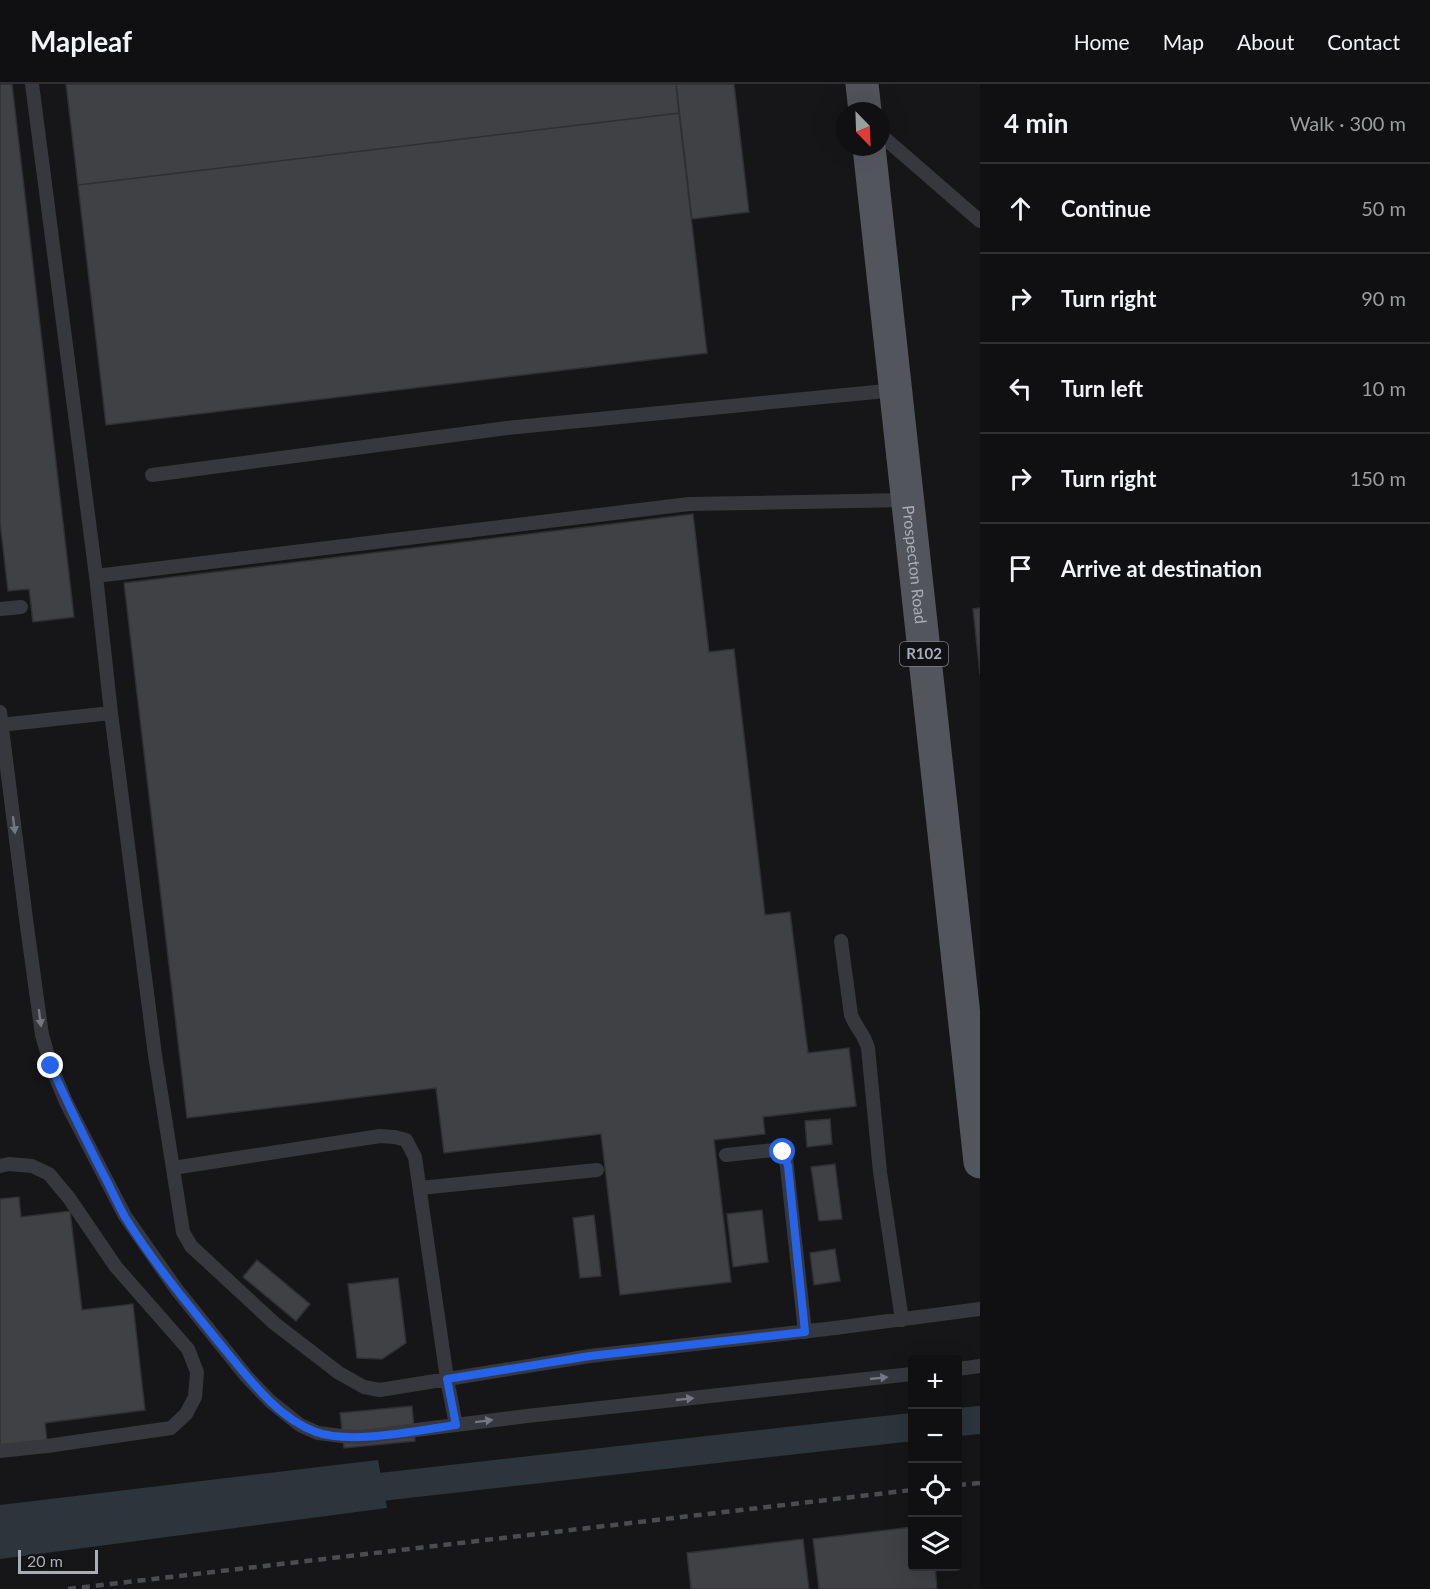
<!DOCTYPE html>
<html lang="en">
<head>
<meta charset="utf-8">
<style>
	body { margin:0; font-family:Lato,sans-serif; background:#1e1e20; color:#f1f3f6 }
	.controls { position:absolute; right:18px; bottom:18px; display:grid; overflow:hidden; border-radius:6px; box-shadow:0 6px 24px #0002 }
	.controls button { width:54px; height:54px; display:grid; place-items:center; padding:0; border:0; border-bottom:2px solid #303032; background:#101012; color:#f1f3f6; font:30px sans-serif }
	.compass { position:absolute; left:836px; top:18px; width:54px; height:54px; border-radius:50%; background:#101012; box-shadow:0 6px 24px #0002; rotate:157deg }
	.scale { position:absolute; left:18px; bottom:15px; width:80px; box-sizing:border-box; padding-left:6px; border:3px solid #a8adb8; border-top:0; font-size:16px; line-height:21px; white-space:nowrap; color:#a8adb8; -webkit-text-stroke:4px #111113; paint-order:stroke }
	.stop { position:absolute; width:18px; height:18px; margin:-14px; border:4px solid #2563eb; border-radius:50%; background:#fff }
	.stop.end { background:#2563eb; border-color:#fff; box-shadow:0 2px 6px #0008 }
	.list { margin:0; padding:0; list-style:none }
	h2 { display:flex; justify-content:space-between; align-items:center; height:78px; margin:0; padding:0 24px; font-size:26px }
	h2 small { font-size:20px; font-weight:400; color:#9c9d9f }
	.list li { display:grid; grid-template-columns:39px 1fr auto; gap:18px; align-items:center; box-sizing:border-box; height:90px; padding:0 24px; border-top:2px solid #303032 }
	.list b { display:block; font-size:22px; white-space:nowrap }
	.list em { font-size:20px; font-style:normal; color:#9c9d9f }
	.icon { flex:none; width:33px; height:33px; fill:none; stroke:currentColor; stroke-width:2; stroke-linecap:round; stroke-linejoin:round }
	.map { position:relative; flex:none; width:980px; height:1505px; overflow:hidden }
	header { display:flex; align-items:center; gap:36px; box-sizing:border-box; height:84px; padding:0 30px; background:#101012; border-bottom:2px solid #303032 }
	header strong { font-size:28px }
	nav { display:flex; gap:33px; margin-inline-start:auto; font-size:21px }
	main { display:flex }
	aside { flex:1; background:#101012 }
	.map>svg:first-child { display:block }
	.water { fill:#2c353c }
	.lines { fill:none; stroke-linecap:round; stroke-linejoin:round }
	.canal { stroke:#2c353c; stroke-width:28 }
	.building { fill:#404145; stroke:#303034; stroke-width:1.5 }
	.service { stroke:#37383d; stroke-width:14 }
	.primary { stroke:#53555c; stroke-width:33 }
	.rail { stroke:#4a4c52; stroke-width:4.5; stroke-dasharray:8 6; stroke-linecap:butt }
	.oneway { fill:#757881 }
	.route { stroke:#2563eb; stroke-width:8 }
	.labels { text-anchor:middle; stroke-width:4.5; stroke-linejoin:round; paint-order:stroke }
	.shield { fill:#111113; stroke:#7b7e86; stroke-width:1.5 }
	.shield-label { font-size:15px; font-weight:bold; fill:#a8adb8 }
	.street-label { font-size:16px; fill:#a8adb8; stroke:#111113 }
</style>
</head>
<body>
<header>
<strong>Mapleaf</strong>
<nav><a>Home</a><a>Map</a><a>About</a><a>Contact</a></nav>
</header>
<main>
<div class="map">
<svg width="980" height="1505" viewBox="0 0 980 1505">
	<rect width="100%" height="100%" fill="#161618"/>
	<path class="water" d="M378 1376 387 1424 0 1475V1421Z"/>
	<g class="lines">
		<path class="canal" d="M958 1338 980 1336
			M345 1407 912 1343"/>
	</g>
	<path class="building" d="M0 0H12L74 533 33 538 29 505 8 507 0 438Z
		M66 0H676L679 29 78 101Z
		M676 0H734L749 128 692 135Z
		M679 29 707 269 106 341 78 101Z
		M693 430 709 568 734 565 765 831 790 828 808 969 849 964 856 1022 763 1033 765 1050 714 1056 731 1198 620 1211 601 1050 444 1069 436 1004 187 1034 124 499Z
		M980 524V590L973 525Z
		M830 1035 832 1060 807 1063 805 1037Z
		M835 1080 842 1135 819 1137 811 1083Z
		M19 1113 21 1133 70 1127 82 1226 133 1220 145 1326 45 1339 47 1357 0 1363V1115Z
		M762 1126 768 1178 733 1183 727 1130Z
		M594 1131 601 1192 580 1194 573 1134Z
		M835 1165 840 1197 814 1201 810 1169Z
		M257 1176 310 1220 296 1237 243 1193Z
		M398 1194 406 1259 382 1275 357 1274 348 1200Z
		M412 1322 415 1357 344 1364 340 1329Z
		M912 1443V1482H935L937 1505H819L813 1455Z
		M803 1455 809 1505H691L687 1469Z"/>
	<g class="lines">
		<path class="service" d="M32 0 96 492 111 629 155 971 183 1148 191 1162 274 1239 339 1289 364 1303 380 1306 590 1272 835 1244 980 1225
			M881 51 980 137
			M152 391 507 344 896 306
			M96 492 689 420 908 416
			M0 525 21 523
			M0 628 26 835 42 951 51 982 66 1018 125 1132 177 1206 247 1293 270 1317 300 1341 318 1349 342 1352 361 1353 527 1332 912 1290
			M0 641 111 629
			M841 857 851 931C856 944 864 949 868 964L880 1088 902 1236
			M726 1071 774 1066 783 1068 786 1074 805 1248
			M0 1082 9 1080 32 1082 49 1090 69 1114 116 1183 188 1265 197 1288 195 1313 186 1330 171 1344 47 1362 0 1367
			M173 1084 380 1052 395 1053 406 1056 415 1073 447 1295 456 1341
			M420 1104 597 1086
			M958 1285 980 1282"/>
		<g class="primary">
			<path d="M862 0 865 27"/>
			<path id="s1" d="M869 63 980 1078"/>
		</g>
		<path class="rail" d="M958 1401 980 1399
			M68 1505 912 1406"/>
	</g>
	<defs><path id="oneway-solid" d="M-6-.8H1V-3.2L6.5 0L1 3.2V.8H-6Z" transform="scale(1.5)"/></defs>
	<g class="oneway">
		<use href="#oneway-solid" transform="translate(14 741) rotate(83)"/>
		<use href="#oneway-solid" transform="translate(40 934) rotate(82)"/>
		<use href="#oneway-solid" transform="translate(879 1294) rotate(-6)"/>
		<use href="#oneway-solid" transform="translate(685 1315) rotate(-6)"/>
		<use href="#oneway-solid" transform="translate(484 1337) rotate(-7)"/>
	</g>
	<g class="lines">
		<path class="route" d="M51 982C66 1017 83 1050 100 1084 109 1100 116 1117 125 1133 154 1180 191 1224 226 1267 251 1297 278 1334 316 1348 352 1361 418 1346 456 1341L447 1295 590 1272 805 1248 788 1082 783 1068"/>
	</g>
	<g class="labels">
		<rect class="shield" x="900" y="558" width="48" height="24" rx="4.5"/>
		<g class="shield-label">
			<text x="924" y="575">R102</text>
		</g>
		<g class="street-label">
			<text dy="6" stroke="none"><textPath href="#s1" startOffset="420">Prospecton Road</textPath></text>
		</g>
	</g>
</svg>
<div class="controls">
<button>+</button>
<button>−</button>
<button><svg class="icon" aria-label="locate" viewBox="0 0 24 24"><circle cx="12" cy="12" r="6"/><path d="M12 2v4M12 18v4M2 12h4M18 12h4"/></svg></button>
<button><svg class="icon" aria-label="layers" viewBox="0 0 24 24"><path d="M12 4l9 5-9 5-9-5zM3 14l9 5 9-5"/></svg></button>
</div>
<svg class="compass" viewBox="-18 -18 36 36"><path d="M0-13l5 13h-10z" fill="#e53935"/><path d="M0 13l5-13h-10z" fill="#9c9d9f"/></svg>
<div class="scale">20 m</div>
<div class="stop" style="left:783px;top:1068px"></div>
<div class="stop end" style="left:51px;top:982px"></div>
</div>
<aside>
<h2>4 min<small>Walk · 300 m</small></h2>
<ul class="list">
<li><svg class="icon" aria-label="ahead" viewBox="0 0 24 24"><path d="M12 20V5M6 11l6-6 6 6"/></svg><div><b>Continue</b></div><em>50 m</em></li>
<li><svg class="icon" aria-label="right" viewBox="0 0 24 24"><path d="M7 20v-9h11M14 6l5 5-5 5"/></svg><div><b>Turn right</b></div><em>90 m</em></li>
<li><svg class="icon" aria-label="left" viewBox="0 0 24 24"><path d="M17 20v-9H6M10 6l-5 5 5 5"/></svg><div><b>Turn left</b></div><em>10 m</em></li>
<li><svg class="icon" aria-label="right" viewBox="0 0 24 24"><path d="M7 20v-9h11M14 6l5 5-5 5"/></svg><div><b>Turn right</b></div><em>150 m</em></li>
<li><svg class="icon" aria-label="arrive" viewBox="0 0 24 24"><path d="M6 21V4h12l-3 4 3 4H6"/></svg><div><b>Arrive at destination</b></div></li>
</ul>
</aside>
</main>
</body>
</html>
